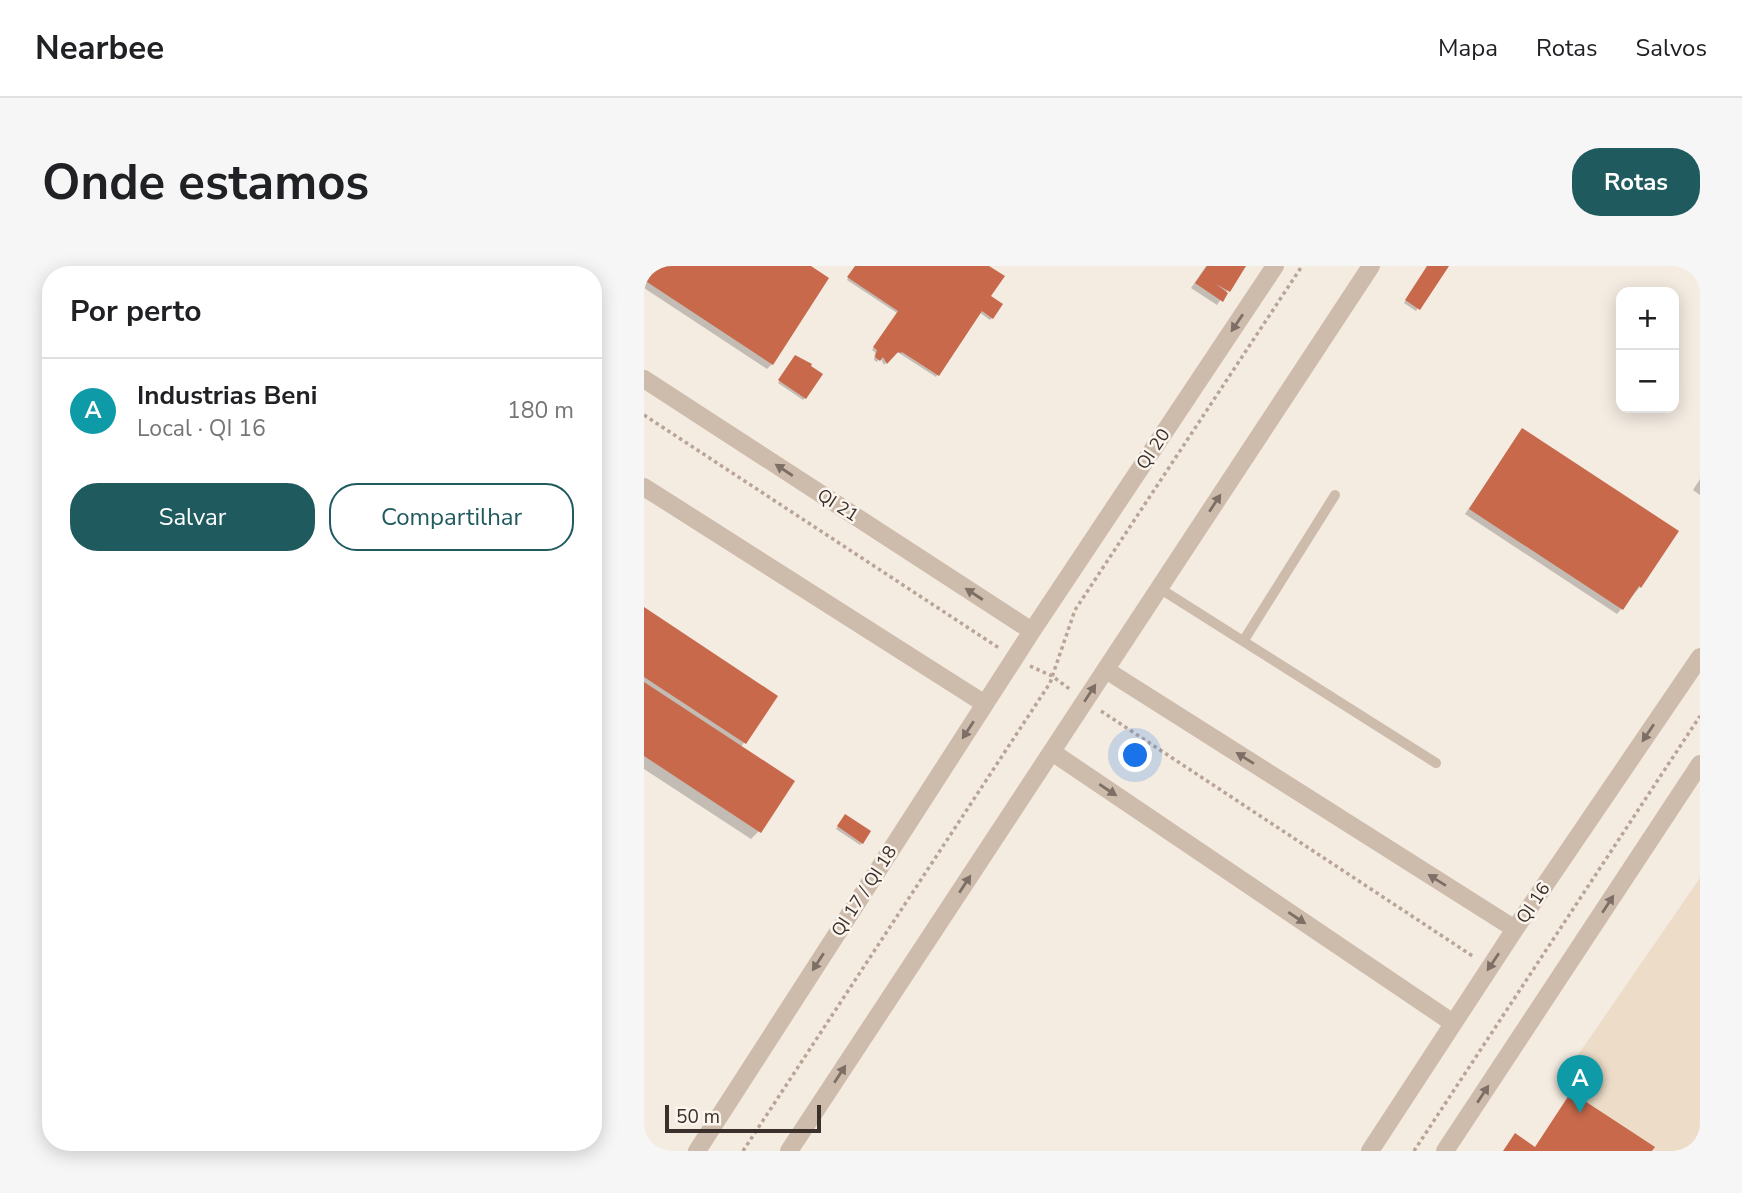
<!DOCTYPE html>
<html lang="pt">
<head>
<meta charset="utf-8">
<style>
	body { margin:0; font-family:"Nunito Sans",sans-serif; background:#f6f6f6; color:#202124 }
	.controls { position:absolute; right:21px; top:21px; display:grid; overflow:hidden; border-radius:14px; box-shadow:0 4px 18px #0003 }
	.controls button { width:63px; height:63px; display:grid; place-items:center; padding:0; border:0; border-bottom:2px solid #e0e0e0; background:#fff; color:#202124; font:35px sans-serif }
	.scale { position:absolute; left:21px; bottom:18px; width:156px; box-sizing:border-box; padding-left:7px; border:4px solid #3b302b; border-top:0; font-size:19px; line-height:24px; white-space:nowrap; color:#3b302b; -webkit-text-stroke:5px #fbf5ee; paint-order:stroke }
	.you { position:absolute; left:492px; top:490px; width:24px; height:24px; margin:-18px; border:5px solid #fff; border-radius:50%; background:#1a73e8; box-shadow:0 0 0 10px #1a73e833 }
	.badge { display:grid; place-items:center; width:46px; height:46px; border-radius:50%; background:#1f5a5e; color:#fff; font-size:23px; font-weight:700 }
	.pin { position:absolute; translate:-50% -58px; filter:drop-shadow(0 2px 4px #0008) }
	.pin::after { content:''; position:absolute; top:37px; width:24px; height:21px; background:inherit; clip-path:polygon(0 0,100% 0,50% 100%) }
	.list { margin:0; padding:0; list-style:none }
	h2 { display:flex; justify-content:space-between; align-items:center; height:91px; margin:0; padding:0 28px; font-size:30px }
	h2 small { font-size:23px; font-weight:400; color:#757577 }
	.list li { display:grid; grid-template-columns:46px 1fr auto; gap:21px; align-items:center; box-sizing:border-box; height:105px; padding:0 28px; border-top:2px solid #e0e0e0 }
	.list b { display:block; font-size:26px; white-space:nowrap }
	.list p { margin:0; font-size:23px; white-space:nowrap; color:#757577 }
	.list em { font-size:23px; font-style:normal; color:#757577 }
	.actions { display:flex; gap:14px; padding:21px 28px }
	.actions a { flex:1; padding:16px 0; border:2px solid #1f5a5e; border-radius:28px; text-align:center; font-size:24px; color:#1f5a5e }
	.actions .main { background:#1f5a5e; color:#fff }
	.map { position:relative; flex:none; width:1056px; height:885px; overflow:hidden; border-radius:28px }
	header { display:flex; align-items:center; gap:42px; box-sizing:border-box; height:98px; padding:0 35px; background:#fff; border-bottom:2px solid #e0e0e0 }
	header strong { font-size:33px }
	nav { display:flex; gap:38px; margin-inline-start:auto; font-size:24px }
	.intro { display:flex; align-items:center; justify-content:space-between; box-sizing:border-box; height:168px; padding:0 42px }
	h1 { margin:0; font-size:49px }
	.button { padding:18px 32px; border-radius:28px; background:#1f5a5e; color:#fff; font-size:24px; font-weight:700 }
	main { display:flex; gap:42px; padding:0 42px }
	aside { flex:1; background:#fff; border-radius:28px; box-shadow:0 4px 18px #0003 }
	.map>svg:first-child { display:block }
	.plaza { fill:#ecdcc8 }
	.shadow { fill:#0003 }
	.building { fill:#c8694b }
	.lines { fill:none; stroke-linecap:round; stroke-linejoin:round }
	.path { stroke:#b9a596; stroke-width:3.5; stroke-dasharray:3.5 3.5; stroke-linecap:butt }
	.lane { stroke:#cdbbac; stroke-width:10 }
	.street { stroke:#cdbbac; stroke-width:18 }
	.oneway { fill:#7d6f65 }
	.labels { text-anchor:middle; stroke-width:5; stroke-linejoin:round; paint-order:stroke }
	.street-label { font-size:18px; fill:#3b302b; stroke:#fbf5ee }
</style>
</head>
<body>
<header>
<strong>Nearbee</strong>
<nav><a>Mapa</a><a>Rotas</a><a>Salvos</a></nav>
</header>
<div class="intro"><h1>Onde estamos</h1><a class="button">Rotas</a></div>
<main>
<aside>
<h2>Por perto<small></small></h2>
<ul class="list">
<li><span class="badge" style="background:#0f9aa8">A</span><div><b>Industrias Beni</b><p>Local · QI 16</p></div><em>180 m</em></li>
</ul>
<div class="actions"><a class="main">Salvar</a><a>Compartilhar</a></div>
</aside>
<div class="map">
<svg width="1056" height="885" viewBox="0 0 1056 885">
	<rect width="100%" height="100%" fill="#f4ebe1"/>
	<path class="plaza" d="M1056 612V885H1011L914 818Z"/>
	<path class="shadow" d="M0 0H163L128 98 123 103 0 22Z
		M212 0H342L348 52 346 54 335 46 292 111 255 87H251L240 99 236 91 233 96 230 94 231 86 228 84 253 47 203 14Z
		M562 0H600L573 39 547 22Z
		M784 0H802L772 45 760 37Z
		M149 93 161 132 159 134 134 117Z
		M878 164 996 321 973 348 821 248Z
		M1056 213V229L1049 224Z
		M0 344 132 430 97 481 115 565 107 573 0 503Z
		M199 552 218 577 216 579 192 563Z"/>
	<path class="building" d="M0 0H167L185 12 129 99 0 14Z
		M211 0H345L361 10 347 30 359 38 349 53 338 45 295 110 258 86 257 87 254 86 243 98 239 91 236 95 231 91 233 84 229 81 254 45 203 11Z
		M563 0H602L586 26 572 18 584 27 579 36 551 17Z
		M783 0H805L776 44 761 34Z
		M151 89 168 98 167 100 179 108 162 133 134 114Z
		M878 162 1035 265 997 322 995 320 979 344 825 243Z
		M0 341 134 430 102 478 0 411Z
		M0 416 151 515 117 567 0 490Z
		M201 548 227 565 219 578 193 560Z
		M927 826 1011 881 1008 885H859L871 867 891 881Z"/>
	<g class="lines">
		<path class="path" d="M0 149 355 382
			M386 400 408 410 427 424
			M457 445 830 691
			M99 885 406 417 431 344 658 0
			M770 885 1056 450"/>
		<path class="lane" d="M515 322 792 497
			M600 374 691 229"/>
		<path class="street" d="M0 113 388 365
			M0 221 341 438
			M462 404 871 663
			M408 486 809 757
			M53 885 388 365 631 0
			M145 885 727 0
			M726 885 871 663 1056 391
			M801 885 1056 498"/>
	</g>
	<defs><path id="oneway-solid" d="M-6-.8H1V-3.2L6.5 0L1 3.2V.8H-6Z" transform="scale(1.75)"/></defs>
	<g class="oneway">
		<use href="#oneway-solid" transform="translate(593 57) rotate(124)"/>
		<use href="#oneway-solid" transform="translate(140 204) rotate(-147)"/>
		<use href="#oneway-solid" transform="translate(571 237) rotate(-57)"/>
		<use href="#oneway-solid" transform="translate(330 328) rotate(-147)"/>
		<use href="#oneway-solid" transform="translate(446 427) rotate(-57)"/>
		<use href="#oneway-solid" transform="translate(324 464) rotate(123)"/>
		<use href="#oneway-solid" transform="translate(1004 467) rotate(124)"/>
		<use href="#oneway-solid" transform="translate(601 492) rotate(-148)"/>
		<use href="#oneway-solid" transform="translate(464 524) rotate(34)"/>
		<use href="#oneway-solid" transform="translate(793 614) rotate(-148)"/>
		<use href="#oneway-solid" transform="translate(321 618) rotate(-57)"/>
		<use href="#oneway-solid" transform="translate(964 638) rotate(-57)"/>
		<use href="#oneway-solid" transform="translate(653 652) rotate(34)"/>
		<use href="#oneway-solid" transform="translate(174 696) rotate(123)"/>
		<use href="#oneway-solid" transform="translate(849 696) rotate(124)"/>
		<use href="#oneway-solid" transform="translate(196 808) rotate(-57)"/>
		<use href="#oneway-solid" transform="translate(839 828) rotate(-57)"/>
	</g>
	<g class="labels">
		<g class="street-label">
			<text transform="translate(509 183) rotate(-56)" y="6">QI 20</text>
			<text transform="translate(194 239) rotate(33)" y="6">QI 21</text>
			<text transform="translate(220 625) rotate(-57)" y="6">QI 17 / QI 18</text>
			<text transform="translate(889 637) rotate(-56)" y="6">QI 16</text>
		</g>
	</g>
</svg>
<div class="controls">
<button>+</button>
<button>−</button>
</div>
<div class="scale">50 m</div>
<div class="you"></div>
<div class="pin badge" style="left:936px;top:847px;background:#0f9aa8">A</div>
</div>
</main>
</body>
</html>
